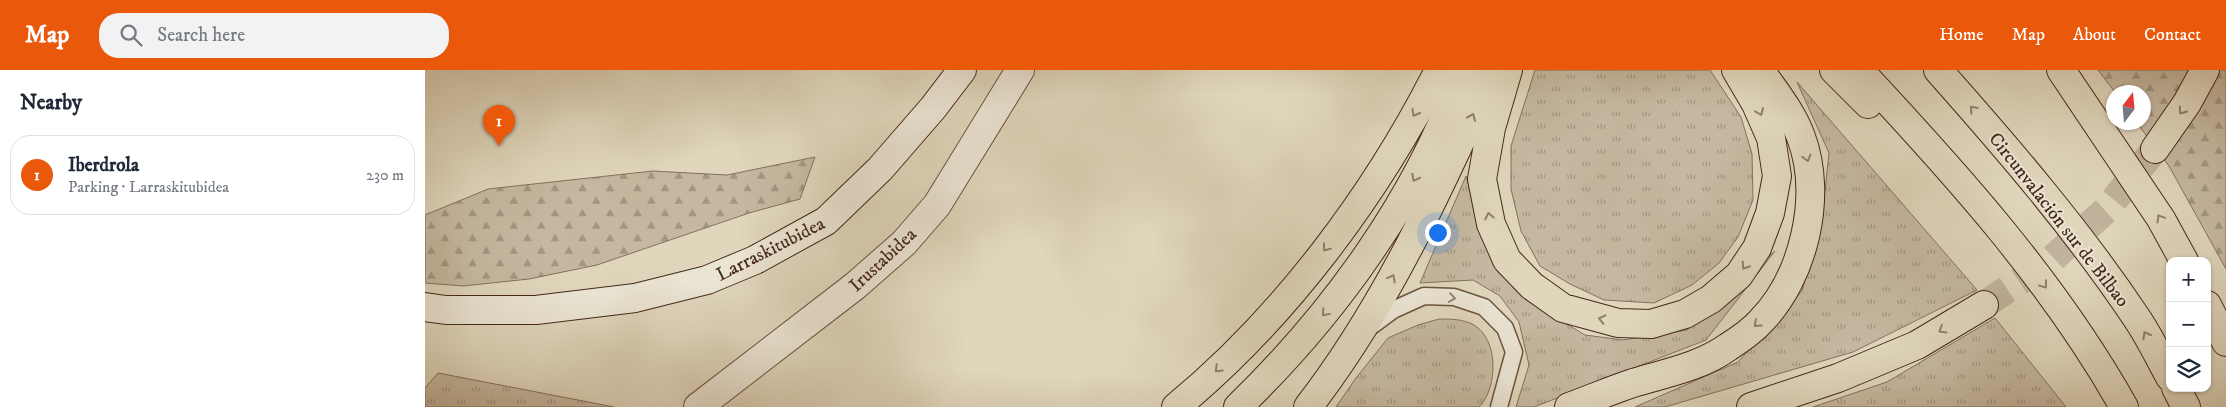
<!DOCTYPE html>
<html lang="en">
<head>
<meta charset="utf-8">
<style>
	body { margin:0; font-family:"IM FELL DW Pica",serif; background:#f2f2f3; color:#1f2937 }
	.controls { position:absolute; right:15px; bottom:15px; display:grid; overflow:hidden; border-radius:10px; box-shadow:0 1px 4px #0004 }
	.controls button { width:45px; height:45px; display:grid; place-items:center; padding:0; border:0; border-bottom:1px solid #e0e1e3; background:#fff; color:#1f2937; font:25px sans-serif }
	.compass { position:absolute; left:1681px; top:15px; width:45px; height:45px; border-radius:50%; background:#fff; box-shadow:0 1px 4px #0004; rotate:16deg }
	.you { position:absolute; left:1012px; top:162px; width:18px; height:18px; margin:-12px; border:4px solid #fff; border-radius:50%; background:#1a73e8; box-shadow:0 0 0 8px #1a73e833 }
	.badge { display:grid; place-items:center; width:32px; height:32px; border-radius:50%; background:#ea580c; color:#fff; font-size:16px; font-weight:700 }
	.pin { position:absolute; translate:-50% -41px; filter:drop-shadow(0 1px 2px #0008) }
	.pin::after { content:''; position:absolute; top:26px; width:18px; height:15px; background:inherit; clip-path:polygon(0 0,100% 0,50% 100%) }
	.list { margin:0; padding:0; list-style:none }
	h2 { display:flex; justify-content:space-between; align-items:center; height:65px; margin:0; padding:0 20px; font-size:21px }
	h2 small { font-size:16px; font-weight:400; color:#747a83 }
	.list li { display:grid; grid-template-columns:32px 1fr auto; gap:15px; align-items:center; box-sizing:border-box; height:80px; margin:0 10px 10px; padding:0 10px; border:1px solid #e0e1e3; border-radius:20px }
	.list b { display:block; font-size:19px; white-space:nowrap }
	.list p { margin:0; font-size:16px; white-space:nowrap; color:#747a83 }
	.list em { font-size:16px; font-style:normal; color:#747a83 }
	.icon { flex:none; width:28px; height:28px; fill:none; stroke:currentColor; stroke-width:2; stroke-linecap:round; stroke-linejoin:round }
	.map { position:relative; flex:none; width:1801px; height:337px; overflow:hidden }
	header { display:flex; align-items:center; gap:30px; box-sizing:border-box; height:70px; padding:0 25px; background:#ea580c; color:#fff }
	header strong { font-size:24px }
	nav { display:flex; gap:28px; margin-inline-start:auto; font-size:18px }
	.search { width:350px; height:45px; background:#f2f2f3; display:flex; align-items:center; gap:12px; box-sizing:border-box; padding:0 18px; border-radius:20px; color:#747a83; font-size:19px }
	main { display:flex }
	aside { flex:1; background:#fff }
	.map>svg:first-child { display:block }
	.grass { fill:url(#grass-tufts); stroke:#86705c }
	.forest { fill:url(#forest-firs); stroke:#86705c }
	.lines { fill:none; stroke-linecap:round; stroke-linejoin:round }
	.highway-tunnel { stroke:#c0b39b; stroke-width:28; stroke-dasharray:28 14; stroke-linecap:butt }
	.lane-casing { stroke:#6c5342; stroke-width:19 }
	.street-casing { stroke:#6c5342; stroke-width:30 }
	.secondary-casing { stroke:#462719; stroke-width:30 }
	.highway-casing { stroke:#462719; stroke-width:30 }
	.lane { stroke:#eae4d3; stroke-width:16 }
	.street { stroke:#eae4d3; stroke-width:28 }
	.secondary { stroke:#eae4d3; stroke-width:28 }
	.highway { stroke:#dfd6bc; stroke-width:28 }
	.oneway { stroke:#927e6a }
	.oneway2 { stroke:#988676 }
	.labels { text-anchor:middle; stroke-width:4; stroke-linejoin:round; paint-order:stroke }
	.street-label { font-size:19px; fill:#462719; stroke:#eae4d3 }
</style>
</head>
<body>
<header>
<strong>Map</strong>
<div class="search"><svg class="icon" aria-label="search" viewBox="0 0 24 24"><circle cx="10" cy="10" r="6"/><path d="M15 15l6 6"/></svg>Search here</div>
<nav><a>Home</a><a>Map</a><a>About</a><a>Contact</a></nav>
</header>
<main>
<aside>
<h2>Nearby<small></small></h2>
<ul class="list">
<li><span class="badge">1</span><div><b>Iberdrola</b><p>Parking · Larraskitubidea</p></div><em>230 m</em></li>
</ul>
</aside>
<div class="map">
<svg width="1801" height="337" viewBox="0 0 1801 337">
	<defs>
		<pattern id="grass-tufts" width="24" height="20" patternUnits="userSpaceOnUse" patternTransform="scale(1.25)"><rect width="24" height="20" fill="#c5b8a0"/><path d="M3 7l-1-3M5 7V3M7 7l1-3M15 17l-1-3M17 17v-4M19 17l1-3" fill="none" stroke="#a29682"/></pattern>
		<pattern id="forest-firs" width="22" height="20" patternUnits="userSpaceOnUse" patternTransform="scale(1.25)"><rect width="22" height="20" fill="#c5b8a0"/><path d="M5 1l3.5 6h-7zM16 11l3.5 6h-7z" fill="#a29682"/></pattern>
	</defs>
	<rect width="100%" height="100%" fill="#dfd6bc"/>
	<filter id="stains"><feTurbulence type="fractalNoise" baseFrequency=".004" numOctaves="4"/><feColorMatrix values="0 0 0 0 .2 0 0 0 0 .09 0 0 0 0 .02 0 0 0 .5 -.17"/></filter>
	<radialGradient id="worn" r=".72"><stop offset=".6" stop-color="#630" stop-opacity="0"/><stop offset="1" stop-color="#630" stop-opacity=".3"/></radialGradient>
	<path class="grass" d="M1110 0H1285L1316 47 1327 84 1328 130 1313 167 1294 193 1267 215 1229 233 1179 230 1145 214 1115 196 1096 161 1086 119V76Z
		M1372 12 1552 220 1428 282 1240 337H1210L1313 292 1377 221 1397 149 1404 83Z
		M1041 106 1058 171 1100 229 1160 265 1198 270 1262 260 1350 181 1281 270 1109 337H1091L1104 295 1094 252 1075 226 1048 210 995 213Z
		M1570 248 1641 337H1388L1462 312Z
		M1014 249C1025 249 1039 249 1049 255 1074 270 1073 318 1054 337H911L931 308 963 268 993 255Z
		M13 303 189 337H0V318Z"/>
	<path class="forest" d="M1673 0H1801V199L1744 96 1712 53 1718 52V22H1690Z
		M390 87 375 129 324 143 172 195 104 209 38 216 0 213V145L63 119 228 101 302 105Z"/>
	<g class="lines">
		<path class="highway-tunnel" d="M1559 235 1625 191 1681 140 1730 79"/>
		<defs>
			<path id="lane" d="M945 257 968 240 999 226 1029 227 1059 237 1080 258 1089 282 1074 337"/>
			<path id="street" d="M273 337 430 216 479 173 512 135 595 0"/>
			<path id="secondary" d="M0 237 21 240H111L210 228 282 210 330 190 401 151 455 99 508 38 537 0"/>
			<path id="highway" d="M1083 0 1066 58 1057 109 1066 154 1082 190 1107 216 1138 238 1193 253 1226 254 1260 244 1286 229 1314 205 1332 178 1345 143 1352 106 1346 68 1331 34 1311 0
				M1409 0 1443 34
				M1434 0C1532 105 1628 211 1699 337
				M1513 0C1583 79 1652 159 1711 247 1724 266 1734 287 1745 307
				M1636 0 1736 149 1759 191
				M1730 79 1762 33 1780 0
				M1782 235 1801 272
				M1751 318 1761 337
				M751 337C859 248 951 125 1014 0
				M813 337C910 243 993 128 1039 0
				M883 337C962 235 1015 117 1068 0
				M1144 337C1166 329 1187 320 1208 313 1241 303 1275 297 1303 277 1314 270 1327 261 1336 251 1379 207 1398 126 1376 67 1367 42 1350 22 1335 0
				M1326 337 1413 308 1492 275 1559 235"/>
		</defs>
		<use href="#lane" class="lane-casing"/>
		<use href="#street" class="street-casing"/>
		<use href="#secondary" class="secondary-casing"/>
		<use href="#highway" class="highway-casing"/>
		<use href="#lane" class="lane"/>
		<use href="#street" class="street"/>
		<use href="#secondary" class="secondary"/>
		<use href="#highway" class="highway"/>
	</g>
	<defs><path id="oneway-chevron" d="M-2-3.5L2.5 0L-2 3.5" fill="none" stroke-width="1.6" stroke-linecap="round" stroke-linejoin="round" transform="scale(1.25)"/></defs>
	<g class="oneway">
		<use href="#oneway-chevron" transform="translate(1548 39) rotate(-132)"/>
		<use href="#oneway-chevron" transform="translate(1757 41) rotate(125)"/>
		<use href="#oneway-chevron" transform="translate(1335 42) rotate(67)"/>
		<use href="#oneway-chevron" transform="translate(990 43) rotate(120)"/>
		<use href="#oneway-chevron" transform="translate(1047 47) rotate(-66)"/>
		<use href="#oneway-chevron" transform="translate(1382 88) rotate(75)"/>
		<use href="#oneway-chevron" transform="translate(990 108) rotate(117)"/>
		<use href="#oneway-chevron" transform="translate(1064 146) rotate(-102)"/>
		<use href="#oneway-chevron" transform="translate(1735 148) rotate(-121)"/>
		<use href="#oneway-chevron" transform="translate(901 178) rotate(127)"/>
		<use href="#oneway-chevron" transform="translate(1320 196) rotate(123)"/>
		<use href="#oneway-chevron" transform="translate(967 208) rotate(-61)"/>
		<use href="#oneway-chevron" transform="translate(1619 215) rotate(53)"/>
		<use href="#oneway-chevron" transform="translate(900 243) rotate(130)"/>
		<use href="#oneway-chevron" transform="translate(1177 249) rotate(-167)"/>
		<use href="#oneway-chevron" transform="translate(1332 254) rotate(138)"/>
		<use href="#oneway-chevron" transform="translate(1517 260) rotate(149)"/>
		<use href="#oneway-chevron" transform="translate(1721 265) rotate(-119)"/>
		<use href="#oneway-chevron" transform="translate(793 299) rotate(136)"/>
	</g>
	<use class="oneway2" href="#oneway-chevron" transform="translate(1027 228) rotate(9)"/>
	<g class="labels">
		<g class="street-label">
			<text transform="translate(1635 149) rotate(52)" y="7">Circunvalación sur de Bilbao</text>
			<text transform="translate(345 178) rotate(-27)" y="7">Larraskitubidea</text>
			<text transform="translate(457 189) rotate(-43)" y="7">Irustabidea</text>
		</g>
	</g>
	<rect width="100%" height="100%" filter="url(#stains)"/>
	<rect width="100%" height="100%" fill="url(#worn)"/>
</svg>
<div class="controls">
<button>+</button>
<button>−</button>
<button><svg class="icon" aria-label="layers" viewBox="0 0 24 24"><path d="M12 4l9 5-9 5-9-5zM3 14l9 5 9-5"/></svg></button>
</div>
<svg class="compass" viewBox="-18 -18 36 36"><path d="M0-13l5 13h-10z" fill="#e53935"/><path d="M0 13l5-13h-10z" fill="#747a83"/></svg>
<div class="you"></div>
<div class="pin badge" style="left:74px;top:76px">1</div>
</div>
</main>
</body>
</html>
